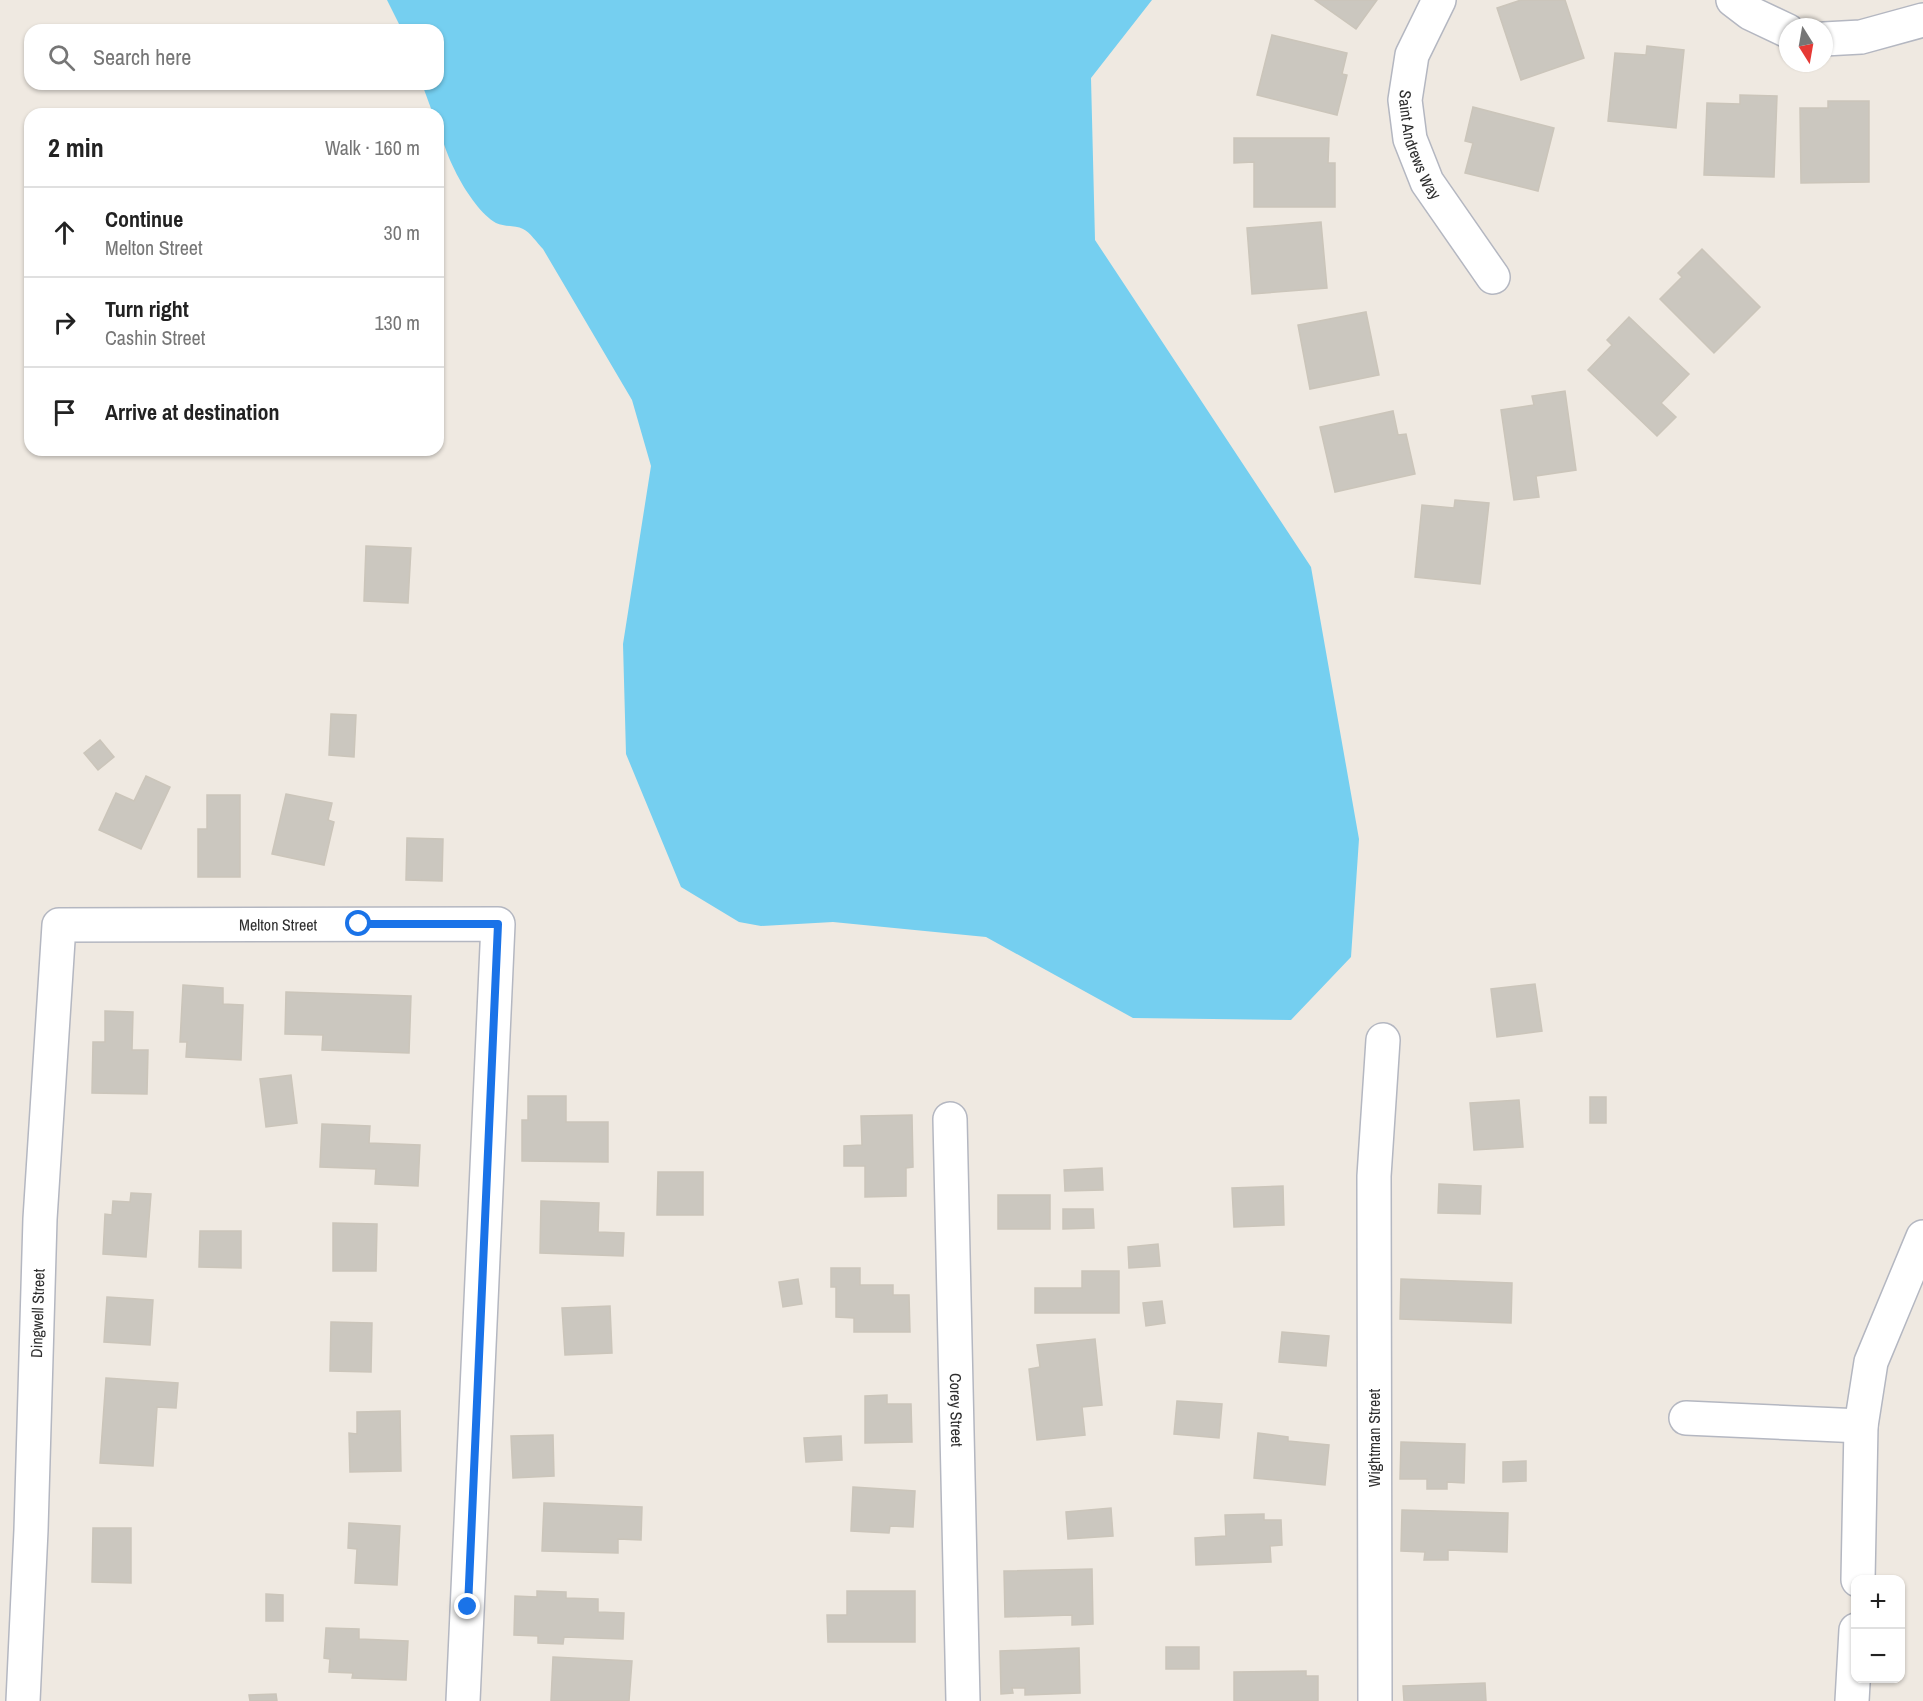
<!DOCTYPE html>
<html lang="en">
<head>
<meta charset="utf-8">
<style>
	body { margin:0; font-family:"Archivo Narrow",sans-serif; background:#f6f6f6; color:#222 }
	.controls { position:absolute; right:18px; bottom:18px; display:grid; overflow:hidden; border-radius:12px; box-shadow:0 2px 4px #0004 }
	.controls button { width:54px; height:54px; display:grid; place-items:center; padding:0; border:0; border-bottom:2px solid #e0e0e0; background:#fff; color:#222; font:30px sans-serif }
	.compass { position:absolute; left:1779px; top:18px; width:54px; height:54px; border-radius:50%; background:#fff; box-shadow:0 2px 4px #0004; rotate:169deg }
	.stop { position:absolute; width:18px; height:18px; margin:-14px; border:4px solid #1a73e8; border-radius:50%; background:#fff }
	.stop.end { background:#1a73e8; border-color:#fff; box-shadow:0 2px 6px #0008 }
	.list { margin:0; padding:0; list-style:none }
	h2 { display:flex; justify-content:space-between; align-items:center; height:78px; margin:0; padding:0 24px; font-size:26px }
	h2 small { font-size:20px; font-weight:400; color:#767676 }
	.list li { display:grid; grid-template-columns:39px 1fr auto; gap:18px; align-items:center; box-sizing:border-box; height:90px; padding:0 24px; border-top:2px solid #e0e0e0 }
	.list b { display:block; font-size:22px; white-space:nowrap }
	.list p { margin:0; font-size:20px; white-space:nowrap; color:#767676 }
	.list em { font-size:20px; font-style:normal; color:#767676 }
	.icon { flex:none; width:33px; height:33px; fill:none; stroke:currentColor; stroke-width:2; stroke-linecap:round; stroke-linejoin:round }
	.map { position:relative; flex:none; width:1923px; height:1701px; overflow:hidden }
	.search { position:absolute; background:#fff; box-shadow:0 2px 4px #0004; left:24px; top:24px; width:420px; height:66px; display:flex; align-items:center; gap:15px; box-sizing:border-box; padding:0 21px; border-radius:18px; color:#767676; font-size:22px }
	.panel { position:absolute; background:#fff; box-shadow:0 2px 4px #0004; left:24px; top:108px; width:420px; height:348px; border-radius:18px }
	.map>svg:first-child { display:block }
	.water { fill:#75cff0 }
	.building { fill:#cbc7bf; stroke:#cbc5ba; stroke-width:1.5 }
	.lines { fill:none; stroke-linecap:round; stroke-linejoin:round }
	.minor-casing { stroke:#b4b7c1; stroke-width:36 }
	.minor { stroke:#fff; stroke-width:33 }
	.route { stroke:#1a73e8; stroke-width:8 }
	.labels { text-anchor:middle; stroke-width:4.5; stroke-linejoin:round; paint-order:stroke }
	.street-label { font-size:16px; fill:#2e2e2e; stroke:#fff }
</style>
</head>
<body>
<div class="map">
<svg width="1923" height="1701" viewBox="0 0 1923 1701">
	<rect width="100%" height="100%" fill="#efe9e1"/>
	<path class="water" d="M387 0H1152L1091 78 1095 240 1311 567 1359 839 1351 957 1291 1020 1133 1018 986 937 833 922 761 926 739 922 681 887 626 754 623 644 651 466 632 400 543 249C537 243 530 232 523 229 515 225 504 227 496 223 469 207 438 145 438 114H433L422 84H438V30H402Z"/>
	<path class="building" d="M1315 0H1377L1356 29Z
		M1521 0H1565L1584 58 1521 80 1497 8Z
		M1272 35 1347 53 1342 74 1347 75 1337 115 1257 95Z
		M1647 46 1684 50 1676 128 1608 121 1615 53 1646 55Z
		M1740 95 1777 96 1774 177 1704 175 1707 103 1740 104Z
		M1828 101H1869V182L1801 183 1800 108H1828Z
		M1473 107 1554 128 1538 191 1465 173 1473 143 1465 141Z
		M1234 138H1329L1328 163H1335V207H1254V162L1234 163Z
		M1321 222 1327 288 1252 294 1247 228Z
		M1702 249 1760 307 1714 353 1660 299 1682 277 1678 273Z
		M1366 312 1379 375 1310 389 1298 325Z
		M1629 317 1689 374 1661 403 1676 417 1657 436 1588 370 1612 345 1607 340Z
		M1565 391 1576 470 1536 476 1539 497 1514 500 1501 410 1534 405 1532 396Z
		M1393 411 1398 435 1406 434 1415 474 1335 492 1320 427Z
		M1455 500 1489 503 1480 584 1415 577 1422 505 1454 508Z
		M366 546 411 548 408 603 364 601Z
		M331 714 356 715 354 757 329 755Z
		M100 740 114 757 98 770 84 753Z
		M146 776 170 787 141 849 99 830 116 793 134 801Z
		M286 794 332 803 328 820 334 822 324 865 272 854Z
		M207 795H240V877H198V829H207Z
		M407 838 443 839 442 881 406 880Z
		M1535 984 1542 1031 1497 1037 1491 989Z
		M183 985 223 988V1004L243 1005 241 1060 186 1057 187 1042H180Z
		M286 992 411 996 409 1053 322 1050 323 1035 285 1034Z
		M105 1011 133 1012 132 1050H148L147 1094 92 1093 93 1042H105Z
		M291 1075 297 1123 266 1127 260 1079Z
		M528 1096H566V1122H608V1162L522 1161V1120H528Z
		M1590 1097H1606V1123H1590Z
		M1519 1100 1523 1147 1474 1150 1470 1103Z
		M912 1115 913 1167 906 1168V1196L865 1197V1166H844V1146L862 1145 861 1116Z
		M322 1124 370 1126 369 1143 420 1145 418 1186 375 1184 376 1169 320 1167Z
		M1102 1168 1103 1190 1065 1191 1064 1170Z
		M658 1172H703V1215H657Z
		M1439 1184 1481 1186 1480 1214 1438 1213Z
		M1283 1186 1284 1225 1234 1227 1232 1188Z
		M131 1193 151 1194 146 1257 103 1254 105 1214 112 1215 113 1201 130 1202Z
		M998 1195H1050V1229H998Z
		M541 1201 599 1203 598 1232 624 1233 623 1256 540 1253Z
		M1063 1209H1093L1094 1228 1063 1229Z
		M333 1223 377 1224 376 1271H333Z
		M200 1231H241V1268L199 1267Z
		M1158 1244 1160 1266 1129 1268 1128 1247Z
		M831 1268H860V1285H893V1295H909L910 1332H854V1318L836 1317V1287H831Z
		M1082 1271H1119V1313H1035V1288H1082Z
		M798 1279 802 1304 783 1307 779 1282Z
		M1401 1279 1512 1283 1511 1323 1400 1319Z
		M107 1297 153 1300 150 1345 104 1342Z
		M1162 1301 1165 1323 1146 1326 1143 1303Z
		M610 1306 612 1353 565 1355 562 1308Z
		M331 1322 372 1323 371 1372 330 1371Z
		M1282 1332 1329 1336 1326 1366 1279 1362Z
		M1095 1339 1102 1405 1082 1407 1085 1435 1037 1440 1029 1369 1040 1367 1037 1345Z
		M106 1378 178 1383 176 1408 157 1407 153 1466 100 1463Z
		M887 1395V1404H911L912 1442 865 1443V1396Z
		M1177 1401 1222 1404 1219 1438 1174 1434Z
		M400 1411 401 1471 350 1472 349 1433 357 1434V1412Z
		M1258 1433 1288 1437V1441L1329 1445 1325 1485 1254 1478Z
		M553 1435 554 1476 513 1478 511 1436Z
		M841 1436 842 1460 806 1462 804 1438Z
		M1401 1442 1465 1444 1464 1483 1447 1482V1489H1427V1479H1400Z
		M1526 1461V1481L1503 1482V1462Z
		M853 1487 915 1491 913 1527 890 1526 889 1533 851 1531Z
		M544 1503 642 1507 641 1540 618 1539V1553L542 1551Z
		M1111 1508 1113 1536 1068 1539 1066 1512Z
		M1402 1510 1508 1513 1507 1552 1448 1550V1560H1424L1425 1552 1401 1551Z
		M1264 1514V1520H1281L1282 1545 1270 1546 1271 1562 1196 1565 1195 1538 1226 1536 1225 1515Z
		M349 1523 400 1526 397 1585 355 1583 357 1549 348 1548Z
		M93 1528H131V1583L92 1582Z
		M1092 1569 1093 1624 1072 1625V1615L1005 1617 1004 1571Z
		M537 1591 566 1592V1598L598 1599V1612L624 1613 623 1639 564 1637 563 1644 538 1643V1636L514 1635 515 1596 537 1597Z
		M847 1591H915V1642H828L827 1615H847Z
		M266 1594 283 1595V1621H266Z
		M326 1628 359 1629V1639L408 1641 406 1680 352 1678 353 1673 329 1672 330 1659 324 1658Z
		M1166 1647H1199V1669H1166Z
		M1079 1648 1080 1693 1025 1695V1688H1012L1013 1693 1001 1694 1000 1651Z
		M553 1657 632 1661 629 1701H551Z
		M1306 1671V1676H1318V1701H1234V1672Z
		M1485 1683 1486 1701H1404L1403 1686Z
		M276 1694 277 1701H250L249 1695Z"/>
	<g class="lines">
		<defs>
			<g id="minor">
				<path id="s1" d="M1439 0 1412 55 1405 100 1410 139 1427 182 1493 277"/>
				<path d="M1733 0 1750 13 1788 31"/>
				<path d="M1824 39 1861 37 1923 20"/>
				<path id="s2" d="M950 1119 963 1701"/>
				<path d="M1686 1418 1861 1426"/>
				<path d="M1858 1580 1861 1426 1871 1362 1923 1237"/>
				<path id="s3" d="M23 1701 31 1530 40 1219 59 925 498 924 463 1701"/>
				<path d="M1375 1701 1374 1176 1383 1040"/>
				<path d="M1852 1701 1856 1630"/>
			</g>
		</defs>
		<use href="#minor" class="minor-casing"/>
		<use href="#minor" class="minor"/>
	</g>
	<g class="lines">
		<path class="route" d="M359 924H498L468 1607"/>
	</g>
	<g class="labels">
		<g class="street-label">
			<text dy="6" stroke="none"><textPath href="#s1" startOffset="154">Saint Andrews Way</textPath></text>
			<text dy="6" stroke="none"><textPath href="#s3" startOffset="996">Melton Street</textPath></text>
			<text dy="6" stroke="none"><textPath href="#s3" startOffset="388">Dingwell Street</textPath></text>
			<text dy="6" stroke="none"><textPath href="#s2" startOffset="291">Corey Street</textPath></text>
			<text transform="translate(1374 1438) rotate(-90)" y="6">Wightman Street</text>
		</g>
	</g>
</svg>
<div class="controls">
<button>+</button>
<button>−</button>
</div>
<svg class="compass" viewBox="-18 -18 36 36"><path d="M0-13l5 13h-10z" fill="#e53935"/><path d="M0 13l5-13h-10z" fill="#767676"/></svg>
<div class="stop" style="left:359px;top:924px"></div>
<div class="stop end" style="left:468px;top:1607px"></div>
<div class="search"><svg class="icon" aria-label="search" viewBox="0 0 24 24"><circle cx="10" cy="10" r="6"/><path d="M15 15l6 6"/></svg>Search here</div>
<section class="panel">
<h2>2 min<small>Walk · 160 m</small></h2>
<ul class="list">
<li><svg class="icon" aria-label="ahead" viewBox="0 0 24 24"><path d="M12 20V5M6 11l6-6 6 6"/></svg><div><b>Continue</b><p>Melton Street</p></div><em>30 m</em></li>
<li><svg class="icon" aria-label="right" viewBox="0 0 24 24"><path d="M7 20v-9h11M14 6l5 5-5 5"/></svg><div><b>Turn right</b><p>Cashin Street</p></div><em>130 m</em></li>
<li><svg class="icon" aria-label="arrive" viewBox="0 0 24 24"><path d="M6 21V4h12l-3 4 3 4H6"/></svg><div><b>Arrive at destination</b></div></li>
</ul>
</section>
</div>
</body>
</html>
